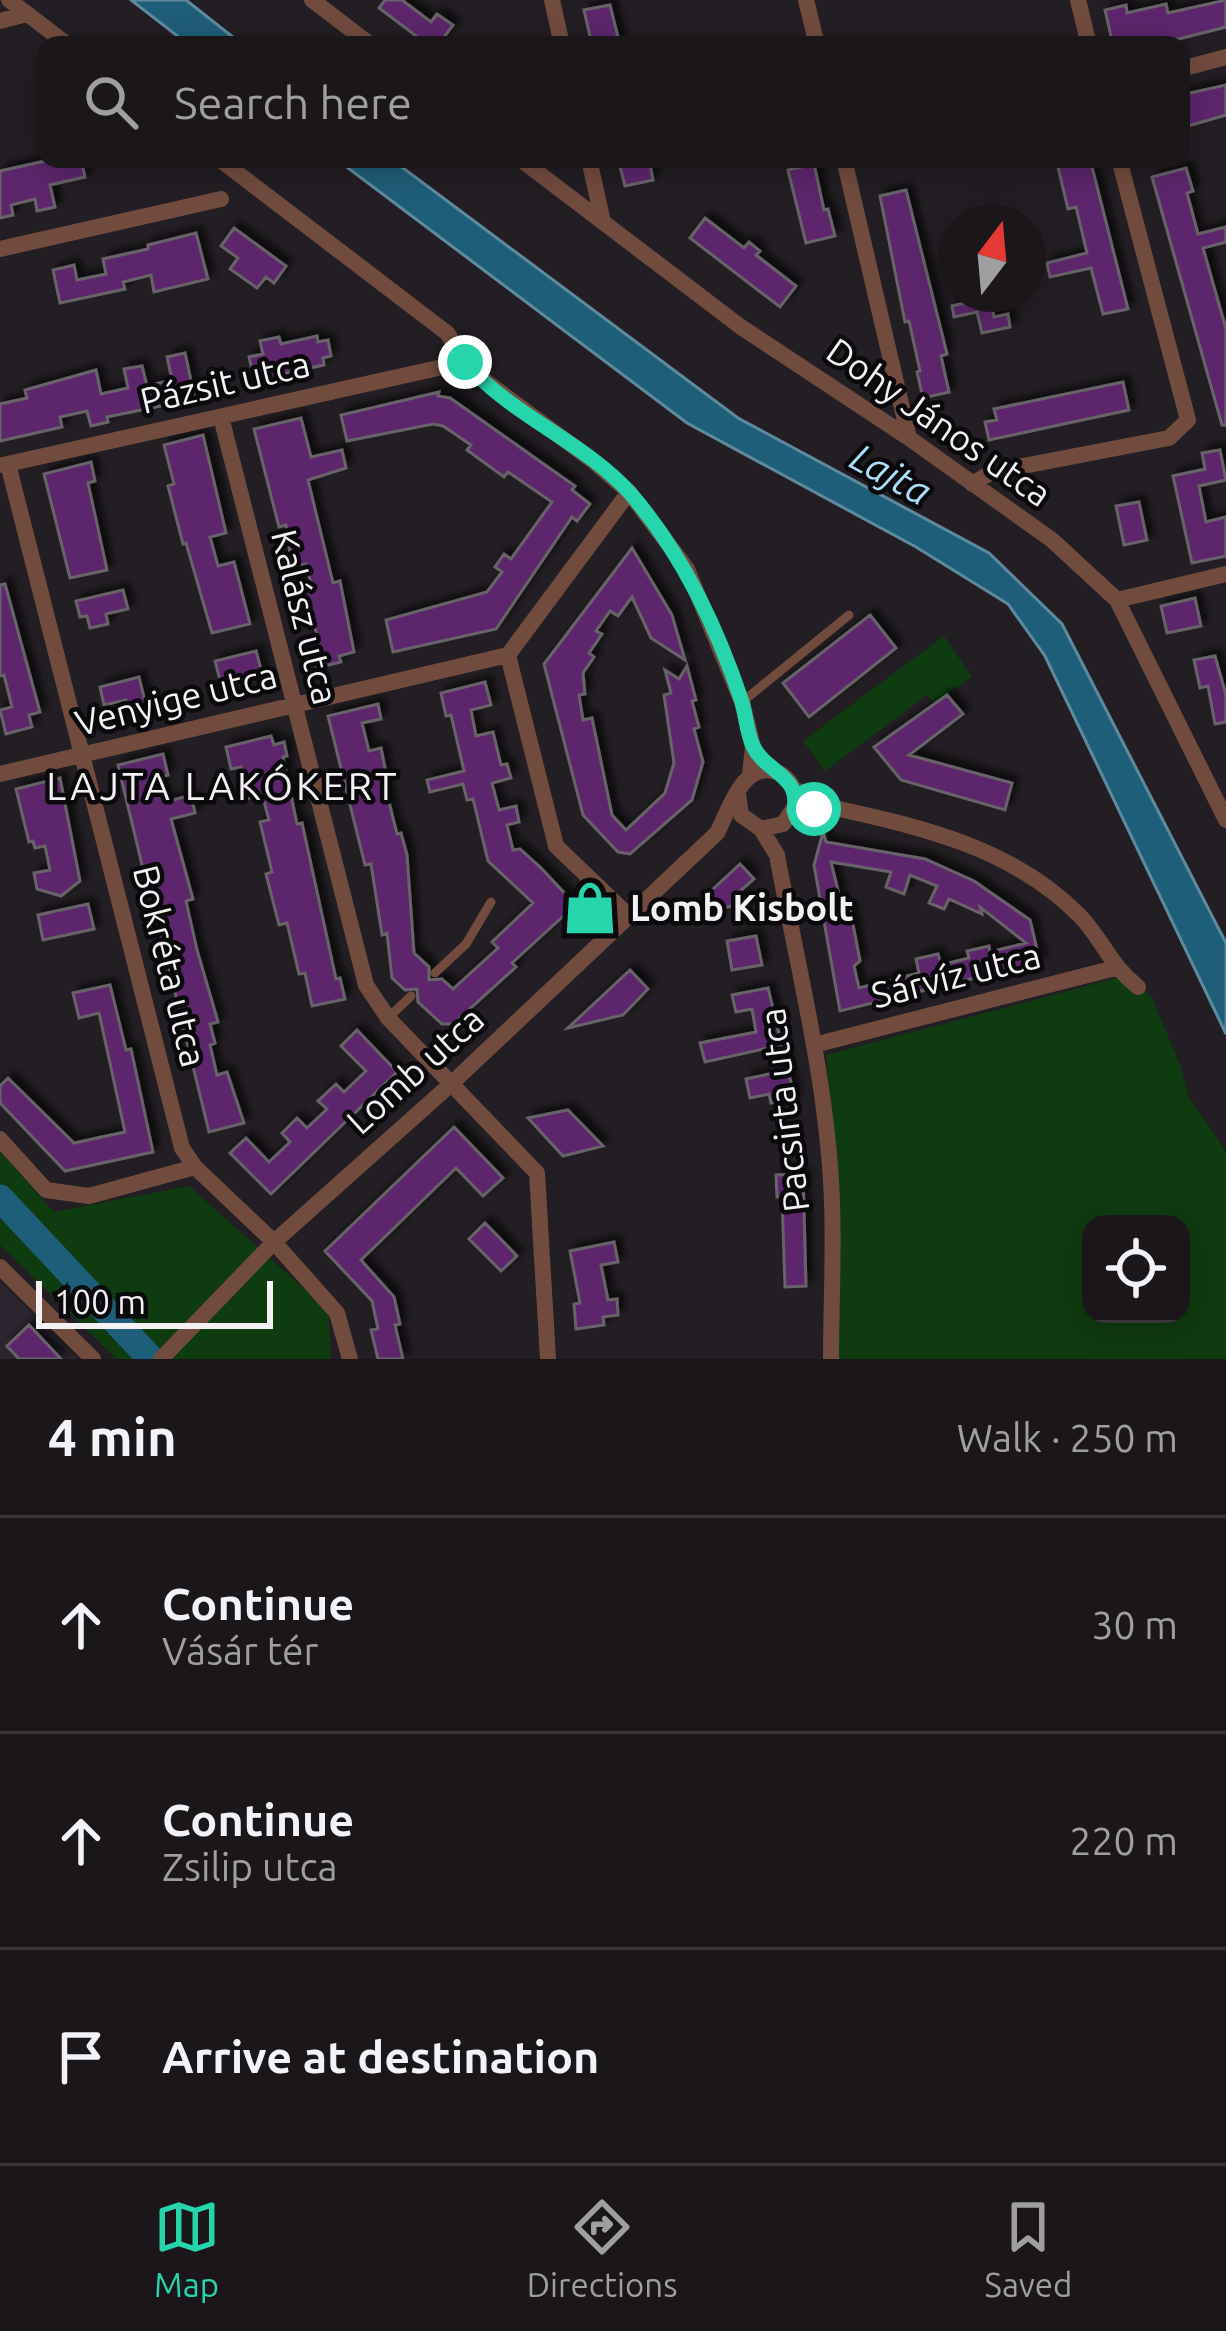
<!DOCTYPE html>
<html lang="en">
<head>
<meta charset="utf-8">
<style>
	body { margin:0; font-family:Ubuntu,sans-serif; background:#231f23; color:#f1f3f6 }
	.controls { position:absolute; right:36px; bottom:36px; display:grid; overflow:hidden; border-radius:24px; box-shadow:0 6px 30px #0003 }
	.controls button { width:108px; height:108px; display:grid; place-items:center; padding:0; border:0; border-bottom:3px solid #383539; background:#1a161a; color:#f1f3f6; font:60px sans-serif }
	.compass { position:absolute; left:938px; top:204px; width:108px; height:108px; border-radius:50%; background:#1a161a; box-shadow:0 6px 30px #0003; rotate:16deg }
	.scale { position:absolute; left:36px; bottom:30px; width:237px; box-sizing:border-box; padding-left:12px; border:6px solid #f4f1f5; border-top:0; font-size:33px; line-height:42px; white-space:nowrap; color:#f4f1f5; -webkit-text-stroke:9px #0a090b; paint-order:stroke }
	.stop { position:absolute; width:36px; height:36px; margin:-27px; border:9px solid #27d5ad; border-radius:50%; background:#fff }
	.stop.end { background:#27d5ad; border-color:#fff; box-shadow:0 3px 12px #0008 }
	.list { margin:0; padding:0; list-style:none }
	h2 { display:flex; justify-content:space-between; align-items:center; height:156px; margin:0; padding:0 48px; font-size:51px }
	h2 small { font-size:39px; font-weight:400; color:#9f9fa2 }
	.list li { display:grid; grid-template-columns:78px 1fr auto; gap:36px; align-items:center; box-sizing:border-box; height:216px; padding:0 48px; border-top:3px solid #383539 }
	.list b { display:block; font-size:45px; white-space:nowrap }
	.list p { margin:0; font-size:39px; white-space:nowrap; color:#9f9fa2 }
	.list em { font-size:39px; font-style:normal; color:#9f9fa2 }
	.icon { flex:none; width:66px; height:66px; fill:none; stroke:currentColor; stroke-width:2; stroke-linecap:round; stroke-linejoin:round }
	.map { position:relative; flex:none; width:1226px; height:1359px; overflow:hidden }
	.search { position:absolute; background:#1a161a; box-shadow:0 6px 30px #0003; left:36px; right:36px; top:36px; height:132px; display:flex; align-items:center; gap:30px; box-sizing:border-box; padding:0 42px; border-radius:24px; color:#9f9fa2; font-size:45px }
	.sheet { height:804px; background:#1a161a }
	nav { display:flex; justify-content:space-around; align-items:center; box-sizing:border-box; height:168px; border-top:3px solid #383539; background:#1a161a; font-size:33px; color:#9f9fa2 }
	nav a { display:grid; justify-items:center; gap:6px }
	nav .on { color:#27d5ad }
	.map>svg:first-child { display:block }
	.built { fill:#2c242f }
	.green { fill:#0f3b11; fill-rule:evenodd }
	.water { fill:#1f5e79; stroke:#5f8a9e; stroke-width:3 }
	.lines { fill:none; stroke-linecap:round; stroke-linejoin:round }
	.river { stroke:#1f5e79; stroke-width:27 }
	.building { fill:#5d266c; stroke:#676269; stroke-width:3; fill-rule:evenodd; filter:url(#shadow) }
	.lane { stroke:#724b3f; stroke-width:9 }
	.street { stroke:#724b3f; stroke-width:16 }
	.route { stroke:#27d5ad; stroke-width:15 }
	.labels { text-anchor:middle; stroke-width:9; stroke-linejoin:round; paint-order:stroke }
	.street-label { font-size:36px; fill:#f4f1f5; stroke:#0a090b }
	.poi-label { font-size:36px; font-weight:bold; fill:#f4f1f5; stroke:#0a090b; text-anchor:start }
	.water-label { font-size:39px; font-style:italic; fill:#abddf7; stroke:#0a090b }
	.neighbourhood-label { font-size:39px; letter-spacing:3px; fill:#f4f1f5; stroke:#0a090b }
</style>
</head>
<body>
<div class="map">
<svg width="1226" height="1359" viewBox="0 0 1226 1359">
	<defs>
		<filter id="shadow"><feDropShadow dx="6" dy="-6" stdDeviation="3" flood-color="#0009"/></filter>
	</defs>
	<rect width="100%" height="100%" fill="#221e23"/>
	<path class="built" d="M0 1281 77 1359H0Z"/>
	<path class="green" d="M944 636 972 677 935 703 927 695 825 771 803 741Z
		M1128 975 1152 998 1180 1065 1189 1098 1226 1151V1359H836L838 1178 826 1055ZM1091 1224H1181V1314H1091Z
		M0 1151 54 1212 189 1186 328 1310 331 1359H117L0 1245Z"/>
	<path class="water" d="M131 0H186L243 45H189Z
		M336 159H391L738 418 989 553 1062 624 1226 943V1034L1045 656 1008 604 916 547 687 423Z"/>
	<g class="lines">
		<path class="river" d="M0 1198 151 1359"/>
	</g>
	<path class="building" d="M385 0H402L431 22 437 14 453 25 438 45H428L379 8Z
		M1226 0V27L1155 45H1113L1105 10 1126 5 1127 13 1166 4 1168 13Z
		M610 5 620 45H592L584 10Z
		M1226 85V115L1181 128V95Z
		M54 159H81L85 177 50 185 55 207 37 211 35 199 11 205 13 215 0 218V171Z
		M618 159H649L653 180 625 186Z
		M1056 159H1090L1128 309 1103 314 1091 268 1050 277 1047 263 1087 253 1076 207 1068 209Z
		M814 164 824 210 828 209 835 236 806 243 788 170Z
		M1186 168 1193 191 1187 193 1198 234 1226 227V242L1203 248 1226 329V425H1222L1152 177Z
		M906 190 947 354 941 356 949 392 923 398 917 372 920 371 909 321 905 322 880 196Z
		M705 218 744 248 749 242 760 251 756 255 796 286 780 307 690 238Z
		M234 228 286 266 274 283 266 277 257 288 230 269 238 258 221 246Z
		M196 233 208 279 154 292 151 275 123 282 125 289 60 303 53 270 74 265 77 280 106 274 103 259 148 249V245Z
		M990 297 994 317 1008 314 1010 327 982 333 977 312 954 317 952 306Z
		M317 336 318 342 328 340 331 356 323 358 324 365 287 373 288 378 254 380 249 357 263 354 260 341 279 337 281 344Z
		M185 353 195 399 107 417 108 422 91 426 87 411 60 417 62 427 0 441V404L27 398 25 390 96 370 101 394 128 388 124 369 142 366 147 386 172 380 167 357Z
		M1123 382 1129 410 989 440 985 422 997 420 994 409Z
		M439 392 438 396 450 398 575 486 572 490 590 504 577 521 572 517 496 629 393 652 386 620 487 592 502 572 495 567 504 554 511 559 552 502 508 472 504 477 467 450 471 445 443 426 433 424 347 441 341 415Z
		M301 418 311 457 342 450 346 468 308 480 333 583 340 581 354 652 339 656 341 662 317 668 309 638 317 636 310 607 300 609 296 592 312 588 306 564 292 567 286 525 279 527 254 429Z
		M203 435 226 533 210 537 218 566 234 562 250 624 212 633 186 543 183 544 168 486 174 484 164 445Z
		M1220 450 1226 480 1199 486 1206 522 1226 517V556L1192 563 1173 476 1205 469 1202 453Z
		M91 462 95 481 88 483 107 570 70 578 44 474Z
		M1139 502 1147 540 1124 545 1116 506Z
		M632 548 672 615 685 660 651 638 632 597 618 616 610 611 596 631 602 634 589 653 594 657 583 673 585 694 579 695 583 720 592 718 612 815 626 830 665 793 674 763 664 695 671 693 665 670 679 679 687 666 696 700 692 701 699 727 694 729 703 762 692 800 630 854 618 852 583 815 544 664Z
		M5 584 40 712 29 715 32 727 6 734 0 710 12 707 4 675 0 676V585Z
		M123 590 128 609 106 614 108 624 90 628 87 616 80 617 76 601Z
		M1195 598 1201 626 1167 633 1161 606Z
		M870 615 896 648 809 717 783 683Z
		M256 651 262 673 221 684 215 661Z
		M1215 656 1226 695V722L1215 724 1208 686 1200 688 1194 660Z
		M139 677 146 706 128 711 126 700 104 705 100 687Z
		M485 682 491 705 471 710 476 736 493 732 501 765 507 764 511 778 492 783 499 810 516 806 519 822 507 825 513 850 520 849 541 868 570 899 571 909 512 963 516 967 453 1024H442L418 1002 417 989 405 990 392 978 387 933 382 935 371 864 365 865 328 716 378 704 381 719 362 723 369 751 381 748 386 773 382 774 397 834 401 833 407 855 414 953 429 967V980L442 979 453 989 498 948 492 942 533 903 488 861 473 799 467 800 463 784 430 792 427 780 464 771 451 715 446 716 441 693Z
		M947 695 963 714 909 755 1012 783 1005 810 901 780 874 747Z
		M271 736 274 745 284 742 287 756 283 757 297 824 302 823 336 979 340 978 345 999 312 1006 305 973 299 974 287 923 279 925 266 874 272 872 260 822 269 820 262 794 249 798 241 767 231 769 226 747Z
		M163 754 168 775 159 777 166 802 191 795 195 813 171 819 193 899 186 901 197 950 218 1022 210 1024 215 1043 210 1045 217 1075 227 1072 244 1123 209 1132 160 931 164 930 149 872 144 873 118 765Z
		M60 778 80 881 61 896 37 889 34 873 50 870 45 846 35 848 33 841 29 842 16 789Z
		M823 832 826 842 925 859 974 881 1030 920 1040 962 840 1011 814 865ZM831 862 891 872 886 887 904 894 910 875 937 886 929 903 944 909 949 899 982 914 980 907 1026 943 990 952 989 946 967 951 969 958 941 965 938 954 916 959 919 973 859 988 854 966 860 961 850 909 843 911Z
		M740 864 754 879 739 892 742 904 684 916Z
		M88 904 94 929 43 940 38 915Z
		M756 936 762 965 732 970 727 941Z
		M630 970 648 989 623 1015 568 1028Z
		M110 985 126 1050 131 1049 153 1152 65 1171 0 1103V1086L8 1078 74 1143 125 1132 99 1013 79 1018 73 993Z
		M768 988 795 1099 771 1103 769 1094 750 1098 746 1079 774 1073 768 1048 705 1062 700 1043 756 1032 752 1009 736 1012 732 995Z
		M357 1030 397 1072 271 1194 230 1153 246 1138 269 1162 290 1142 282 1133 297 1118 307 1128 327 1109 318 1101 336 1084 344 1092 366 1071 341 1046Z
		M568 1110 603 1146 563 1156 528 1118Z
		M454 1127 503 1178 483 1196 456 1168 361 1260 394 1297 400 1324 395 1325 403 1359H378L371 1330 378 1329 372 1301 325 1251Z
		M803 1174 806 1286 785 1287 782 1197H777L776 1175Z
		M485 1223 517 1256 501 1271 469 1239Z
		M614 1242 618 1262 601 1265 608 1300 617 1299 618 1315 603 1317 604 1325 576 1329 574 1304 580 1303 570 1251Z
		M29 1325 61 1359H19L7 1346Z"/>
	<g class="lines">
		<path class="lane" d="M742 702 849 615
			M435 973 466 944 491 902
			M388 1018 411 996"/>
		<path class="street" d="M9 0 68 45
			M312 0 371 45
			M552 0 562 45
			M806 0 817 45
			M1078 0 1089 45
			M0 21 27 14
			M1181 69 1226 57
			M219 159 447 333 474 373 592 460 629 492 687 569 742 702 753 747 750 775
			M520 159 741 327 909 438 1052 540 1117 600 1226 820
			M589 159 603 222
			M844 159 909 438
			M0 249 221 199
			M221 417 366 985 388 1018 537 1173 548 1359
			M8 464 182 1148 195 1167 274 1242 337 1313 350 1359
			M3 465 465 362
			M972 484 992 472 1169 438 1188 420 1119 159
			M629 492 508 655 556 846 629 916
			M1117 600 1226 574
			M0 774 508 655
			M794 789 839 809 794 810
			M839 809C927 828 1015 850 1080 916 1103 940 1109 964 1138 987
			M761 829 777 855C798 970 828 1085 832 1202 834 1254 831 1307 831 1359
			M814 1045 1115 968
			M0 1139 46 1190 89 1196 195 1167
			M0 1267 93 1359
			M161 1359 274 1242 451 1084 717 833C729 810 744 757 779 773 792 780 796 791 796 805L783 824 761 829 741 815 738 793"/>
	</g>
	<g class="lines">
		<path class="route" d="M465 362C510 415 583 441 630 493 682 553 717 627 742 702 746 716 747 733 753 746 766 773 801 775 794 810L814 809"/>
	</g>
	<defs>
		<symbol id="shop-bare" viewBox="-9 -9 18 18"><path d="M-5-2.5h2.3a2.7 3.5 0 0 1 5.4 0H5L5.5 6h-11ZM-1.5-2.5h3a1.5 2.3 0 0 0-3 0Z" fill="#27d5ad" stroke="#0a090b" stroke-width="2.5" paint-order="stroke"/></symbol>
	</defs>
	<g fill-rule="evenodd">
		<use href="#shop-bare" x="552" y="870" width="76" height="76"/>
	</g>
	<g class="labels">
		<g class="street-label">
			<text transform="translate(225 382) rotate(-13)" y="13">Pázsit utca</text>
			<text transform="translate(939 422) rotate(35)" y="13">Dohy János utca</text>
			<text transform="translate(305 617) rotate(76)" y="13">Kalász utca</text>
			<text transform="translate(176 699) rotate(-14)" y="13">Venyige utca</text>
			<text transform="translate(170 966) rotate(76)" y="13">Bokréta utca</text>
			<text transform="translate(956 975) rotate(-14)" y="13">Sárvíz utca</text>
			<text transform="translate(415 1070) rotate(-42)" y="13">Lomb utca</text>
			<text transform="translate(784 1110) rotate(-97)" y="13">Pacsirta utca</text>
		</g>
		<g class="poi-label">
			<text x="630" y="921">Lomb Kisbolt</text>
		</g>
		<g class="water-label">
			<text transform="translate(891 474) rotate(29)" y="14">Lajta</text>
		</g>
		<g class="neighbourhood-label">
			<text x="223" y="800">LAJTA LAKÓKERT</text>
		</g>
	</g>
</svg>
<div class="controls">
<button><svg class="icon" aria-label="locate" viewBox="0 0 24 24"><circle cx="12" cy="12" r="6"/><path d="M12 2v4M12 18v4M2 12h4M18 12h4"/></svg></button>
</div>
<svg class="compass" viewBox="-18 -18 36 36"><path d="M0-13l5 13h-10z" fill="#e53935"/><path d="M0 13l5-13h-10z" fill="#9f9fa2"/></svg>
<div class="scale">100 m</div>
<div class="stop" style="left:814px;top:809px"></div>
<div class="stop end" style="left:465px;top:362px"></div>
<div class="search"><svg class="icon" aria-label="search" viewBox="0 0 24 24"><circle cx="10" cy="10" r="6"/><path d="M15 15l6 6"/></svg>Search here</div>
</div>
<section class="sheet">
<h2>4 min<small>Walk · 250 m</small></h2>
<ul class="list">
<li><svg class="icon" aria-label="ahead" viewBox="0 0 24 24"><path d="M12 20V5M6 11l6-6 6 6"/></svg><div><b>Continue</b><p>Vásár tér</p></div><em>30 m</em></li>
<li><svg class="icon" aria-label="ahead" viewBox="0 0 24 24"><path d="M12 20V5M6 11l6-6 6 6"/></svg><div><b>Continue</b><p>Zsilip utca</p></div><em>220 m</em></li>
<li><svg class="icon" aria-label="arrive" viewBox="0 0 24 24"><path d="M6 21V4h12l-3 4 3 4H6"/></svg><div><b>Arrive at destination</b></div></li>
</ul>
</section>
<nav>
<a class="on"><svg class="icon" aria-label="map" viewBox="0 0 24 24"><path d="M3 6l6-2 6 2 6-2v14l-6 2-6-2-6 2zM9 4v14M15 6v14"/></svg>Map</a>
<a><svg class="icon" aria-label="directions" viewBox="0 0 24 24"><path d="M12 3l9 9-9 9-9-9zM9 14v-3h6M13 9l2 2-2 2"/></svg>Directions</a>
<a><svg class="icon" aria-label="saved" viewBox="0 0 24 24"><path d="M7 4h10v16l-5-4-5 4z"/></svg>Saved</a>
</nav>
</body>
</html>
